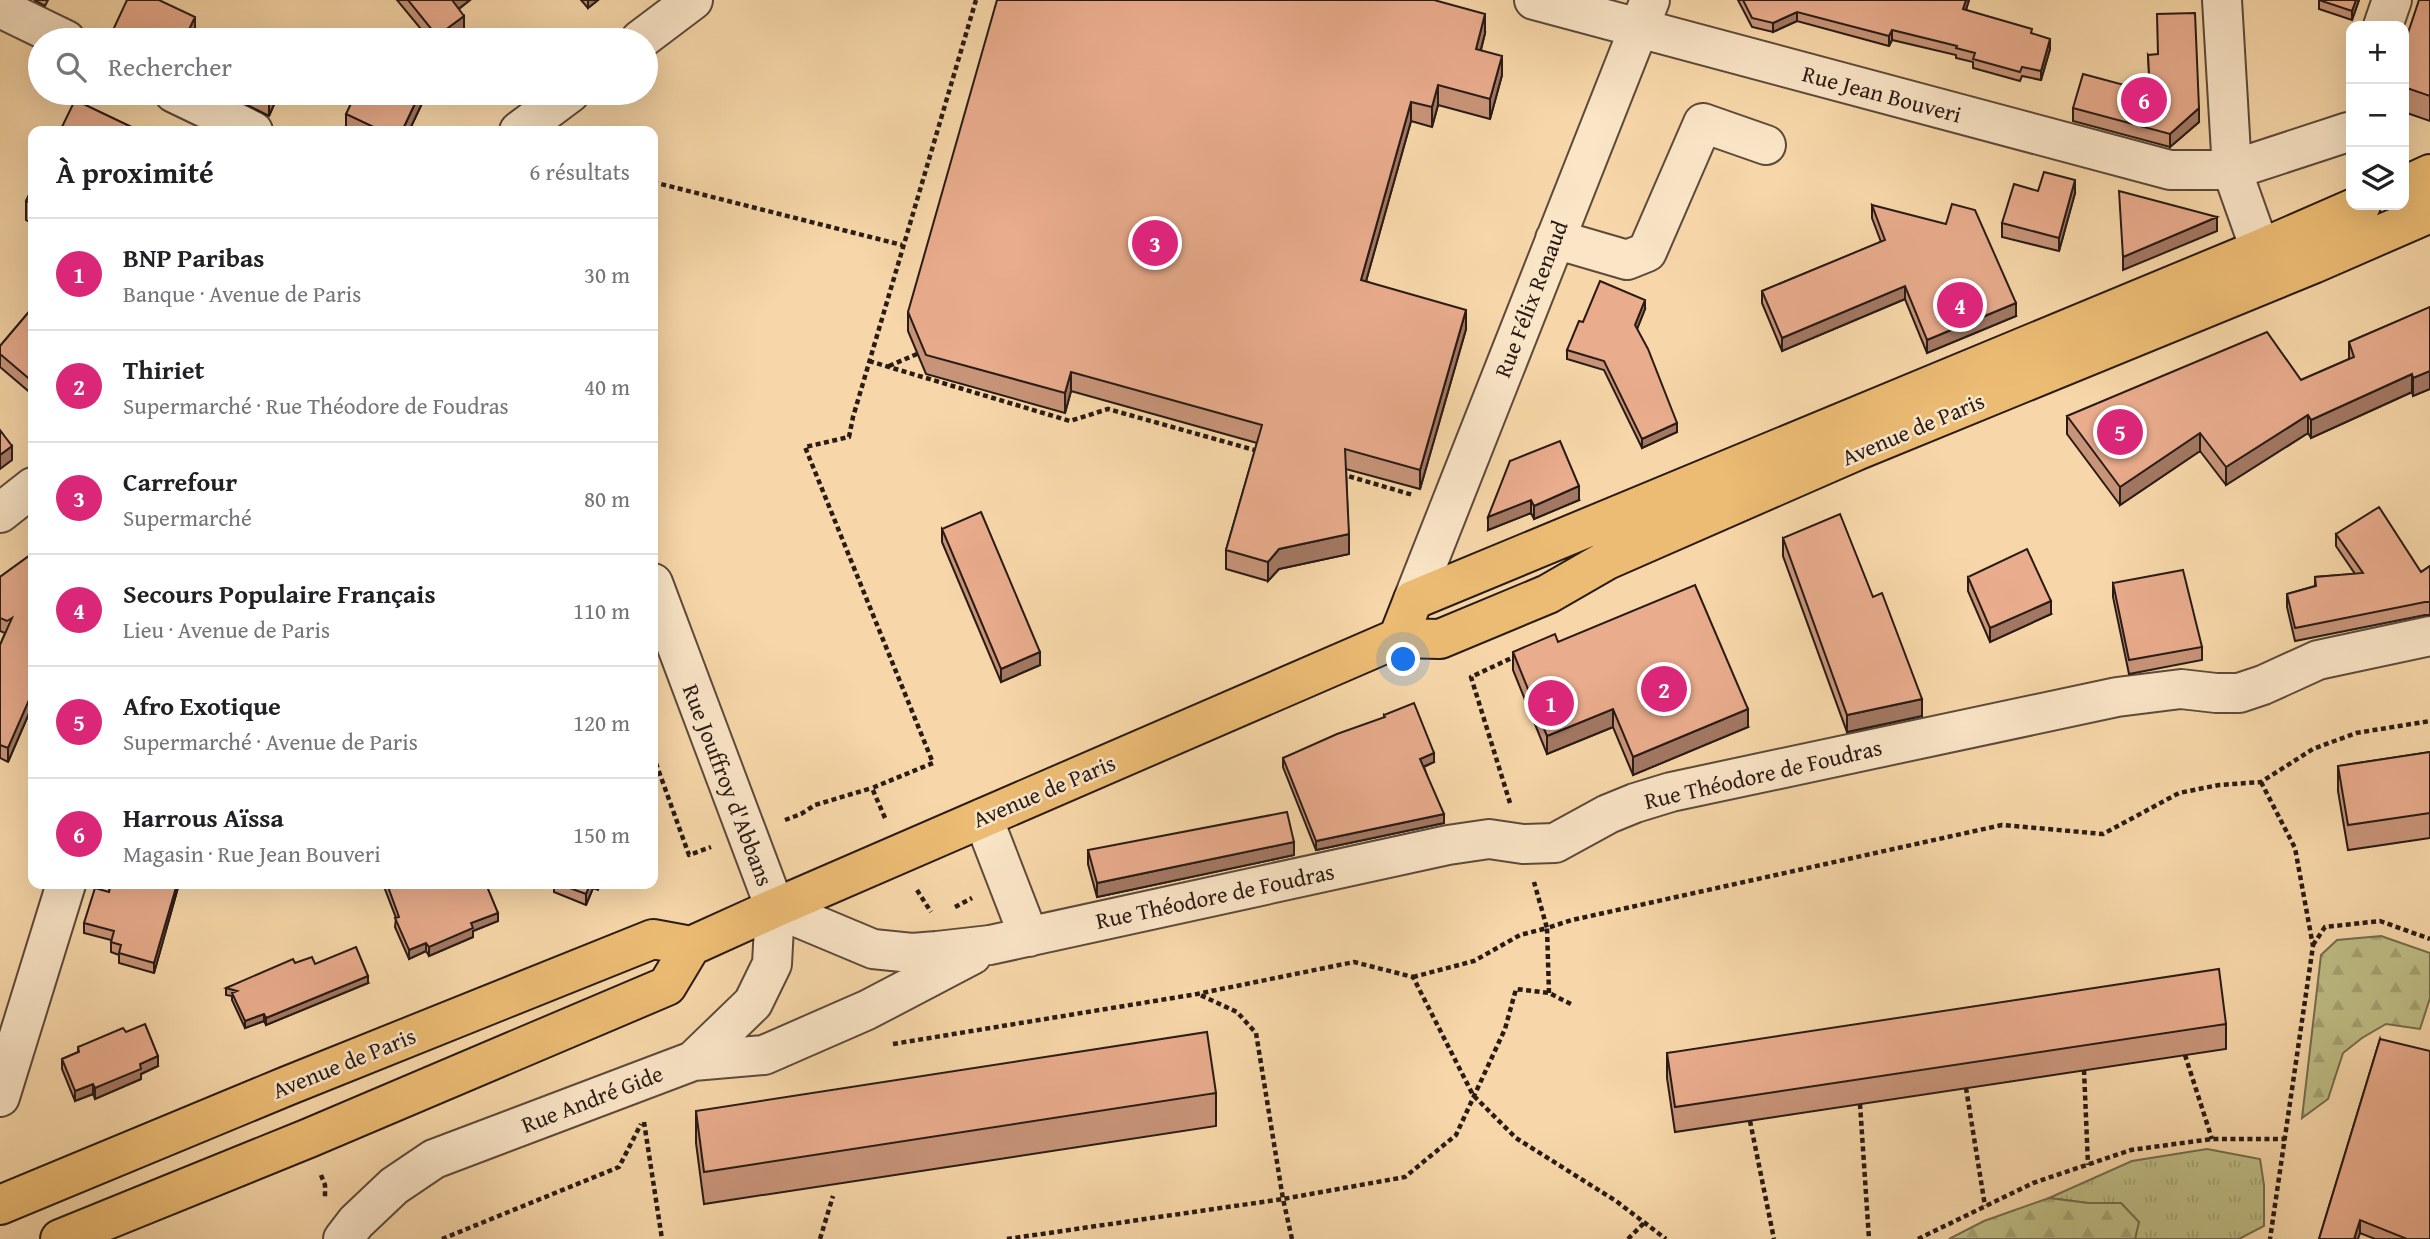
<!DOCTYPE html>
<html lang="fr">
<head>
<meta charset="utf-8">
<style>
	body { margin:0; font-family:"Gentium Book Plus",serif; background:#f2f2f2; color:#202124 }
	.controls { position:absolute; right:21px; top:21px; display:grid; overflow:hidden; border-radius:14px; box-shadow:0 7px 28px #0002 }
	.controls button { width:63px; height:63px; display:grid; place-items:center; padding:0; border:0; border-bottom:2px solid #e0e0e0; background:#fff; color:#202124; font:35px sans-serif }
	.you { position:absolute; left:1404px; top:660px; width:24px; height:24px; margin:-18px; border:5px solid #fff; border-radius:50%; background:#1a73e8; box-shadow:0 0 0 10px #1a73e833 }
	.badge { display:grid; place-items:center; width:46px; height:46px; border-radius:50%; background:#db2777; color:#fff; font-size:23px; font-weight:700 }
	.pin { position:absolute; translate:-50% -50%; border:4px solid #fff; box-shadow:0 2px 7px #0006 }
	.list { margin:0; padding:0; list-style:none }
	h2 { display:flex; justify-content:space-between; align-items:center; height:91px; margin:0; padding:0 28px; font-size:30px }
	h2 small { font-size:23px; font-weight:400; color:#757577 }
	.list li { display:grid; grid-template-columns:46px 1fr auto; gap:21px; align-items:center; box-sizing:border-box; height:112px; padding:0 28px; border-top:2px solid #e0e0e0 }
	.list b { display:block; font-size:26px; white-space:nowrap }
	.list p { margin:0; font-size:23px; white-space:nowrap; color:#757577 }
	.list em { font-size:23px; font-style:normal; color:#757577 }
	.icon { flex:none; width:38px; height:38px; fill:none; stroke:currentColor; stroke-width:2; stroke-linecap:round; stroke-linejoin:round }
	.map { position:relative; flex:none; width:2430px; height:1239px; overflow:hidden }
	.search { position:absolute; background:#fff; box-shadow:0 7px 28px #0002; left:28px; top:28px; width:630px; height:77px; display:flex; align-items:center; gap:18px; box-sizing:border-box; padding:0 24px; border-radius:38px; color:#757577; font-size:26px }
	.panel { position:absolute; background:#fff; box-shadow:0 7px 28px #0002; left:28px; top:126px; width:630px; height:763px; border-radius:14px }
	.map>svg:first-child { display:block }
	.grass { fill:url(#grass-tufts); stroke:#746c4e; stroke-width:2 }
	.forest { fill:url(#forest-firs); stroke:#746c4e; stroke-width:2 }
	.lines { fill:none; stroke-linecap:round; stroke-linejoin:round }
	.minor-casing { stroke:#5c4a3b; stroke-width:42 }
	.major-casing { stroke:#291b16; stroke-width:42 }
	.path { stroke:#291b16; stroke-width:4.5; stroke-dasharray:5 3.5; stroke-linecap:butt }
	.minor { stroke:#fae5c7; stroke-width:38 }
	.major { stroke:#ecbc74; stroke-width:38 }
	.wall { fill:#c89479; stroke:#291b16; stroke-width:2 }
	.shaded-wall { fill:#a37863; stroke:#291b16; stroke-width:2 }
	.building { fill:#e9ac8d; stroke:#291b16; stroke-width:2 }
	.labels { text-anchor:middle; stroke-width:5; stroke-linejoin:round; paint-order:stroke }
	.street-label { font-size:23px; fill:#291b16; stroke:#fae5c7 }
</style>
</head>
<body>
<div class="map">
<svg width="2430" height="1239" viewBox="0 0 2430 1239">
	<defs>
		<pattern id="grass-tufts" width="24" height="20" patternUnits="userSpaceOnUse" patternTransform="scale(1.75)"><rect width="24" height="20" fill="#bfbe86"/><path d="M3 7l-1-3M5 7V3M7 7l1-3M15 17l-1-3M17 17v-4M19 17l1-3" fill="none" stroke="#a4a373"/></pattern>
		<pattern id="forest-firs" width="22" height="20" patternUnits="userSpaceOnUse" patternTransform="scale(1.75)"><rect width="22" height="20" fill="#bfbe86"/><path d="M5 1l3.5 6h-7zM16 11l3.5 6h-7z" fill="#a4a373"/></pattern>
	</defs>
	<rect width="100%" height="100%" fill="#f7d7a9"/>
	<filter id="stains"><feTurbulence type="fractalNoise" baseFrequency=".00286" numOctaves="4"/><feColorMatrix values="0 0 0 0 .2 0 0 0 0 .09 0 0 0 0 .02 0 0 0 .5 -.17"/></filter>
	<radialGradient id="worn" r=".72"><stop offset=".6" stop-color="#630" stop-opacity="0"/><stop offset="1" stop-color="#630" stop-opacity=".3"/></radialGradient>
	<path class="grass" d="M2207 1149 2260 1159 2264 1185V1226L2239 1239H2135L2138 1222 2121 1203H2088L2049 1198 2132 1161Z"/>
	<path class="forest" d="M2381 936 2430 953V998L2420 1029 2386 1024 2362 1038 2343 1053 2328 1099 2302 1118 2321 955 2337 940Z
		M2049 1198 2088 1203H2121L2139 1222 2135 1239H1949L1984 1221Z"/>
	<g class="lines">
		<defs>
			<path id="minor" d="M1534 0 2170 170H2232L2348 132
				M2222 0 2232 170 2260 249
				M0 8 66 40
				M2383 26 2392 0
				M640 40 693 0
				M174 93 253 131
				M519 131 570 93
				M1555 239 1627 260 1647 252 1703 123 1766 145
				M0 513 33 487
				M1413 600 1650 0
				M983 818 1029 937
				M775 908 873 949 912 953 937 951 990 945 1448 845 1489 839 1523 844 1555 843 1608 814 1635 803 1671 792 2117 697 2181 689 2216 693H2239L2263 685 2318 660 2430 636
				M693 1061 764 1055 867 1010 972 955
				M0 1097 66 884
				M343 1239 356 1222 394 1186 434 1159 693 1061 753 1003 772 964 775 908 653 583"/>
			<path id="major" d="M2404 186 2430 174
				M1398 638 1413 600 2260 249 2361 205
				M0 1205 287 1086 653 939 691 946
				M60 1239 309 1138 667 986 691 946 775 908 1398 638 1440 639 1548 594 1607 560 1856 451 2313 264 2430 213"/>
		</defs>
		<use href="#minor" class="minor-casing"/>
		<use href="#major" class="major-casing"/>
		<path class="path" d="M653 182 902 245
			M869 361 1070 421 1108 409 1258 451
			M889 366 917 354
			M1341 474 1413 495
			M653 755 689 855 711 847
			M2261 782 2295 848 2313 946 2270 1239
			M1510 803 1471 677 1518 655
			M885 818 872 788 933 763 805 447 849 437 853 417 976 0
			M785 820 801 814 815 805 872 788
			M917 890 931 912
			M955 907 972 898
			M2313 945 2325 927 2380 921 2430 939
			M1413 977 1474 961 1520 935 1547 928 1534 882
			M1549 993 1547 928 1572 920 2002 825 2103 834 2179 793 2219 785 2261 782 2313 749 2356 733 2430 721
			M893 1044 1197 994 1354 962 1413 977 1473 1095 1516 1138 1616 1201 1666 1239
			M2185 1055 2212 1139
			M2084 1070 2088 1165
			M1966 1088 1985 1206
			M1860 1104 1869 1239
			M1750 1121 1774 1239
			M644 1122 662 1239
			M321 1175 325 1185V1197
			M442 1239 619 1167 641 1124
			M820 1239 833 1196
			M1007 1239 1283 1199 1256 1033 1237 1012 1198 994
			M1292 1239 1283 1199 1405 1177 1456 1135 1505 1029 1516 989 1549 993 1571 1004
			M1628 1239 1644 1223
			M1918 1239 2033 1183 2131 1150 2212 1139H2285"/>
		<use href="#minor" class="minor"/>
		<use href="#major" class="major"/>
	</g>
	<path class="wall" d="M34 0H48L45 6Z
		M397 0H470L459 9 464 29 449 40H430Z
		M581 0H598L588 8Z
		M1738 0H1969L1966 10 2032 34 2050 49 2041 80 2022 76 2020 81 1973 68V62L1956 58V55L1892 40 1889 46 1797 21 1773 32 1752 27Z
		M2319 0H2359L2352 20 2319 9Z
		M2430 0V121L2404 112V45Z
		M195 29 190 40H113V30Z
		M1485 33 1481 50 1502 75 1490 119 1438 105 1432 127 1411 121 1366 281 1466 329 1420 489 1346 469 1349 554 1279 569 1268 581 1226 569V550L1257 443 1071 391 1065 413 926 374 908 331V312Z
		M2148 55 2199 122 2170 147 2073 121V108L2150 91Z
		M224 93H279L269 116Z
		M425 93V97L409 131H354L346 127V114Z
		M33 187V224L26 220V201Z
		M2038 191 2075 193 2059 251 2002 237V223Z
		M1872 205 2016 316 1927 353 1905 299 1782 351 1762 303V291L1881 242 1872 218Z
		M33 307V395L0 367V346Z
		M2430 307V389L2413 396 2412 392 2311 438 2308 433 2226 485 2200 451 2120 505 2067 434V416L2301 380 2349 359V342Z
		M1645 309 1637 329 1677 432 1642 448 1604 370 1567 359V350L1583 322Z
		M1510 461 1579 500 1534 519 1531 513 1488 530Z
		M942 529 1040 665 1001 682 942 542Z
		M2336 534 2421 572 2430 566V615H2425L2295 641 2287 607V594L2315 586V577L2355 574 2336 546Z
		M1783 538 1873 597 1922 716 1847 732 1783 556Z
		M33 553V704L8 762 0 758V645L5 633 0 631V577Z
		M1968 577 2051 614 1990 642 1968 591Z
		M2113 583 2202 647V660L2129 674 2113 597Z
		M1558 642 1748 727 1633 775 1613 727 1547 754 1513 670V652Z
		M1384 715 1434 762 1424 767 1444 823 1316 850 1283 767V758L1384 718Z
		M2430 752V838L2348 850 2338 791V766Z
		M1088 850 1294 855 1097 897 1088 864Z
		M111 884H179L154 973 119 963V955L111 952V940L84 933V923L109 892Z
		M383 884H486L498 921 473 931V937L429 956 426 951 409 959 395 927 396 918Z
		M554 884H600L598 890 593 888 586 905 554 892Z
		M295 963 315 964 368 983 266 1025 264 1021 245 1028 232 1000V996L226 995V988Z
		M2226 1024V1049L1675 1132 1667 1078V1053Z
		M126 1032 158 1066 141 1074V1079L95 1099 93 1094 75 1101 62 1069V1059L78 1052V1047Z
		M2380 1039 2430 1239H2375L2360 1233 2319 1239Z
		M1216 1093V1126L704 1204 696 1143V1111Z"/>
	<path class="shaded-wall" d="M452 0H470L452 14Z
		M588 0H598L588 8Z
		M1966 0H1969L1963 19V9Z
		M2356 0H2359L2352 20V11Z
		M1797 12V21L1773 32V23Z
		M1485 14V33L1476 68V49Z
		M464 16V29L449 40H437V36Z
		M195 17V29L190 40H184Z
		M1892 30V40L1889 46V36Z
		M2050 39V49L2041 80V71Z
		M1502 56V75L1490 119V99Z
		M1438 85V105L1432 127V107Z
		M273 93H279L269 116V103Z
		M420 93H425V97L409 131H402Z
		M1411 102V121L1361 299V280Z
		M2199 108V122L2170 147V134Z
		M2075 180V193L2059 251V238Z
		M2217 217V231L2123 270V257Z
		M1905 286V299L1782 351V338Z
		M1645 300V309L1635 334V325Z
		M2016 303V316L1927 353V340Z
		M1466 310V329L1420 489V470Z
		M2430 371V389L2413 396V378Z
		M1071 372V391L1065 413V393Z
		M2412 374V392L2311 438V420Z
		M2308 415V433L2226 485V467Z
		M1677 423V432L1642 448V439Z
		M2200 433V451L2120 505V487Z
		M12 446V460L0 469V455Z
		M1579 486V500L1534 519V506Z
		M1531 500V513L1488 530V517Z
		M1349 534V554L1279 569 1268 581V562L1279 549Z
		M2051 601V614L1990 642V628Z
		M1040 652V665L1001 682V669Z
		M33 680V704L8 762V748Z
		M1922 699V716L1847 732V715Z
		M1613 709V727L1547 754V736Z
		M1748 709V727L1633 775V757Z
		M1434 753V762L1420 768V759Z
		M1444 814V823L1316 850V841Z
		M1294 842V855L1097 897V883Z
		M177 884H179L154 973V963Z
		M590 884H593V888L586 905V894Z
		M498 913V921L473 931V937L429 956V947L471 923Z
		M426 943V951L409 959V950Z
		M368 976V983L266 1025V1018Z
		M264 1014V1021L245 1028V1021Z
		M158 1056V1066L141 1074V1079L95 1099V1088L140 1064Z
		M93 1084V1094L75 1101V1091Z
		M2360 1220V1233L2358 1239H2354Z"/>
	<path class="building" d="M127 0H159L195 17 184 40H167L154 34 150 40H134L113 30Z
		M408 0H452L464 16 437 36Z
		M997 0H1434L1485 14 1476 49 1502 56 1490 99 1438 85 1432 107 1411 102 1361 280 1466 310 1420 470 1345 449 1349 534 1279 549 1268 562 1226 550 1262 425 1071 372 1065 393 926 355 908 312Z
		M1743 0H1966L1963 9 2032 29 2031 33 2050 39 2041 71 2022 67 2020 72 1973 59 1975 53 1956 48 1957 46 1892 30 1889 36 1797 12 1773 23 1752 18Z
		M2319 0H2356L2352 11Z
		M2419 0H2430V96L2404 87V45Z
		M2195 13 2199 108 2170 134 2073 108 2083 74 2150 92 2148 55 2158 54 2157 14Z
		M249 93H273L269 103Z
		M356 93H420L402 131H382L346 114Z
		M75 100 140 131H60Z
		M2044 172 2075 180 2059 238 2002 223 2014 184 2038 191Z
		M33 187V204L26 201Z
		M2119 191 2217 217 2123 257Z
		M1952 204 1975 210 2016 303 1927 340 1905 286 1782 338 1762 291 1885 240 1872 205 1946 224Z
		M1600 281 1645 300 1635 325 1648 349 1677 423 1642 439 1604 361 1567 350 1579 321 1583 322Z
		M33 307V382L0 354V346Z
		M2430 307V371L2413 378 2412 374 2311 420 2308 415 2226 467 2200 433 2120 487 2067 416 2267 332 2301 380 2354 357 2349 342Z
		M0 430 12 446 0 455Z
		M1560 441 1579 486 1534 506 1531 500 1488 517 1510 461Z
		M2379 507 2421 572 2430 566V602H2425L2295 628 2287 594 2316 586 2315 577 2363 573 2336 534Z
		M981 512 1040 652 1001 669 942 529Z
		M1840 514 1873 597 1882 593 1922 699 1847 715 1783 538Z
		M2027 549 2051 601 1990 628 1968 577Z
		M33 553V602L31 603 33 604V691L8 748 0 745V645L12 618 7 621 0 618V577Z
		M2183 570 2202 647 2129 660 2113 583Z
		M1695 585 1748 709 1633 757 1613 709 1547 736 1513 652 1555 634 1558 642Z
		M1414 703 1434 753 1420 759 1444 814 1316 841 1283 758 1337 734 1385 717 1384 715Z
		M2430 752V813L2348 825 2338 766Z
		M1287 812 1294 842 1097 883 1088 850Z
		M111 884H177L154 963 119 953 121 945 111 942 114 931 84 923 95 888 109 892Z
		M387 884H486L498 913 471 923 473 928 429 947 426 943 409 950 395 918 399 917Z
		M559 884H590L586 894Z
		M356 947 368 976 266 1018 264 1014 245 1021 232 993 237 991 226 988 293 959 295 963 312 957 315 964Z
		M2219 969 2226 1024 1675 1107 1667 1053Z
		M145 1024 158 1056 140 1064 141 1069 95 1088 93 1084 75 1091 62 1059 79 1052 78 1047 123 1028 126 1032Z
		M1207 1032 1216 1093 704 1172 696 1111Z
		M2380 1039 2430 1051V1239H2407L2360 1220 2354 1239H2319Z"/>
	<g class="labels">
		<g class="street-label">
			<text transform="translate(1882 94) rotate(15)" y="8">Rue Jean Bouveri</text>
			<text transform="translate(1531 299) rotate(-69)" y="8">Rue Félix Renaud</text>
			<text transform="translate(1913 429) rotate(-23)" y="8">Avenue de Paris</text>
			<text transform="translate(1763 774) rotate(-13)" y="8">Rue Théodore de Foudras</text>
			<text transform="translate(728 785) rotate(69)" y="8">Rue Jouffroy d'Abbans</text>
			<text transform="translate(1044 791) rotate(-23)" y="8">Avenue de Paris</text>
			<text transform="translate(1215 896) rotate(-12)" y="8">Rue Théodore de Foudras</text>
			<text transform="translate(344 1063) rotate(-22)" y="8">Avenue de Paris</text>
			<text transform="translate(592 1099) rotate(-21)" y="8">Rue André Gide</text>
		</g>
	</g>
	<rect width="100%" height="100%" filter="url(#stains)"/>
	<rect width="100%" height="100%" fill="url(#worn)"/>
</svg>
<div class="controls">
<button>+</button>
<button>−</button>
<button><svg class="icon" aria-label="layers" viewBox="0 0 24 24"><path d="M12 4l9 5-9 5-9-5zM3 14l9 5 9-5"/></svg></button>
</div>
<div class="you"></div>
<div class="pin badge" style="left:1551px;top:703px">1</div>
<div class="pin badge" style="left:1664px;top:689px">2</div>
<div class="pin badge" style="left:1155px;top:243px">3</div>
<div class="pin badge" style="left:1960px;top:305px">4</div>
<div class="pin badge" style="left:2120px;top:432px">5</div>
<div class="pin badge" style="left:2144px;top:100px">6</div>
<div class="search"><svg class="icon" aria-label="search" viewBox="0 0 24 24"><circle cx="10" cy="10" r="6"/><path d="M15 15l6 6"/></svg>Rechercher</div>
<section class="panel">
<h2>À proximité<small>6 résultats</small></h2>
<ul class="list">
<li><span class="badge">1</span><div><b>BNP Paribas</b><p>Banque · Avenue de Paris</p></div><em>30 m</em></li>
<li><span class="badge">2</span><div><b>Thiriet</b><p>Supermarché · Rue Théodore de Foudras</p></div><em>40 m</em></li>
<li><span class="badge">3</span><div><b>Carrefour</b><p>Supermarché</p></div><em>80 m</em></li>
<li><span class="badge">4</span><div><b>Secours Populaire Français</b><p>Lieu · Avenue de Paris</p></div><em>110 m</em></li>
<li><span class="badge">5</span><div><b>Afro Exotique</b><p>Supermarché · Avenue de Paris</p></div><em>120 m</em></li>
<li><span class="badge">6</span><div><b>Harrous Aïssa</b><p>Magasin · Rue Jean Bouveri</p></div><em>150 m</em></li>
</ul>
</section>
</div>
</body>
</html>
